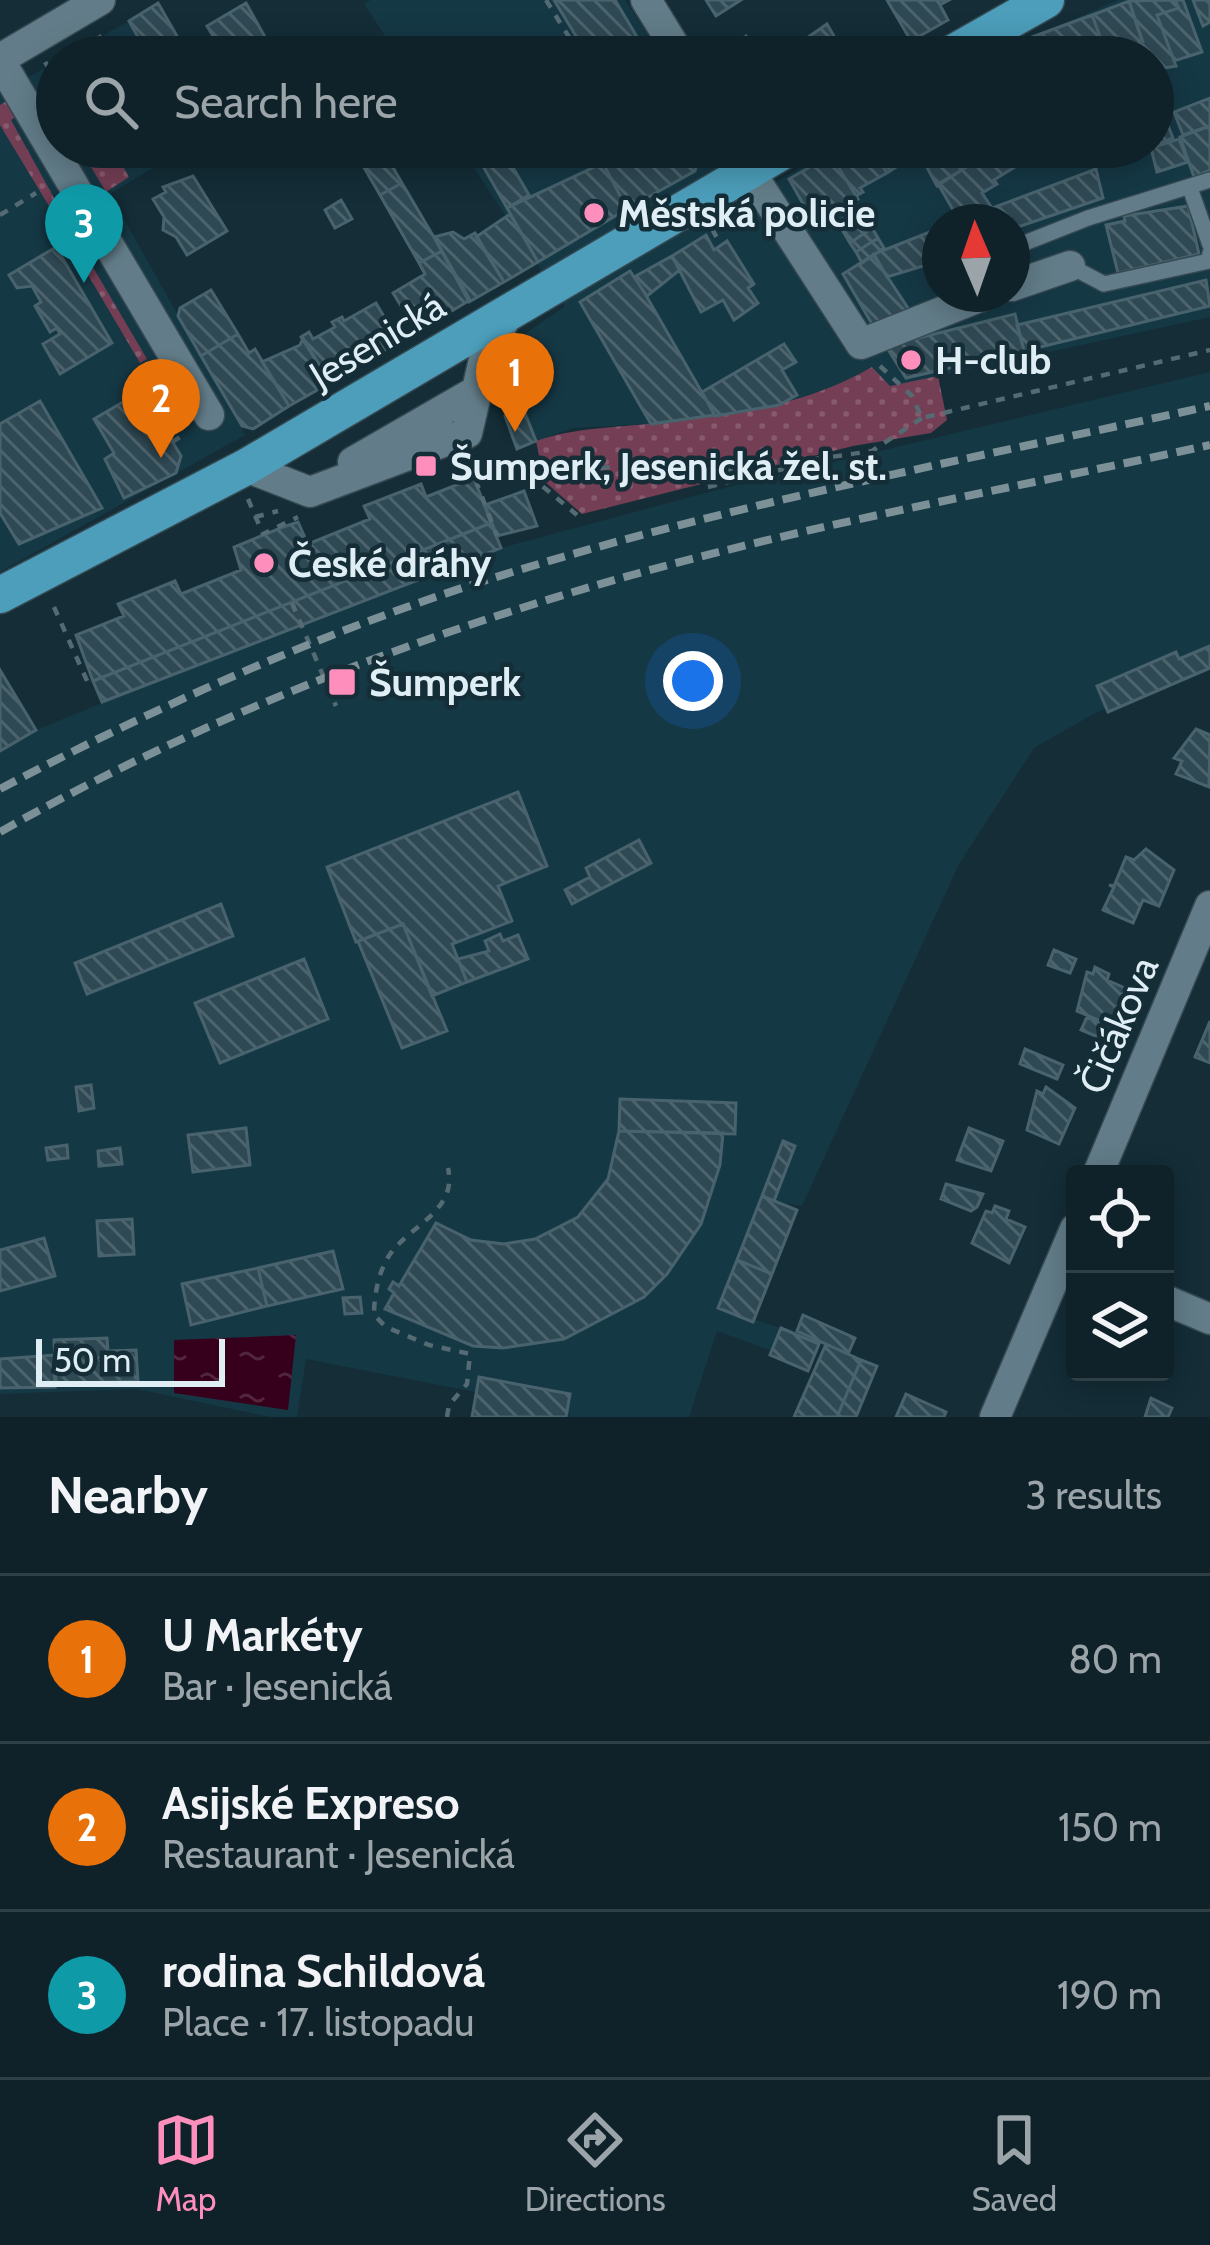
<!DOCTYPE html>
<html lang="en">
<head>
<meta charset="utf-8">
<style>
	body { margin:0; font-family:Cabin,sans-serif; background:#182a31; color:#f1f3f6 }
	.controls { position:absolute; right:36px; bottom:36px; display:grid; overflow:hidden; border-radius:12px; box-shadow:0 6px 30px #0003 }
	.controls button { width:108px; height:108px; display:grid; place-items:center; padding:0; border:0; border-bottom:3px solid #2f3f46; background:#0f2229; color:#f1f3f6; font:60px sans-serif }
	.compass { position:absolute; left:922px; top:204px; width:108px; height:108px; border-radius:50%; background:#0f2229; box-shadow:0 6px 30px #0003; rotate:358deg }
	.scale { position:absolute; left:36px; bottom:30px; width:189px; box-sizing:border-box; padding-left:12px; border:6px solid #dfeef5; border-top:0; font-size:33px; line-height:42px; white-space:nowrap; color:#dfeef5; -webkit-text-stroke:9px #142d37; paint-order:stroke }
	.you { position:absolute; left:693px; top:681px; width:42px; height:42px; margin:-30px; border:9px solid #fff; border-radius:50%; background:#1a73e8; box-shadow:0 0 0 18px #1a73e833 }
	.badge { display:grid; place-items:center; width:78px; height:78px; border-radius:50%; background:#fe8ebb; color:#fff; font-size:39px; font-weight:700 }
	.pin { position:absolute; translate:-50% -99px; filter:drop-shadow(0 3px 6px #0008) }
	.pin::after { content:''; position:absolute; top:63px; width:42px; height:36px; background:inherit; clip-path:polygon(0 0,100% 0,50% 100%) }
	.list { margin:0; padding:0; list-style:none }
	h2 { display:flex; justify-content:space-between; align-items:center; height:156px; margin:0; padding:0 48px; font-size:51px }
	h2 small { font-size:39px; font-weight:400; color:#9ba4a8 }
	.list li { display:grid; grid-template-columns:78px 1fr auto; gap:36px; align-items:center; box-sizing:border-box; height:168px; padding:0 48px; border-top:3px solid #2f3f46 }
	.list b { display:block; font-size:45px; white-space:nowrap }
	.list p { margin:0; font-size:39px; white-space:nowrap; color:#9ba4a8 }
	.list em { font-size:39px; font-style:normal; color:#9ba4a8 }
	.icon { flex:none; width:66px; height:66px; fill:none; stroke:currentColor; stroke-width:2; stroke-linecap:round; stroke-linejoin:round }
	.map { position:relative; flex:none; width:1210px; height:1417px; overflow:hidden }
	.search { position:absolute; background:#0f2229; box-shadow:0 6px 30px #0003; left:36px; right:36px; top:36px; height:132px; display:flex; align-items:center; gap:30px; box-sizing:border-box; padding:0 42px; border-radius:66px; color:#9ba4a8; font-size:45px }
	.sheet { height:660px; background:#0f2229 }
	nav { display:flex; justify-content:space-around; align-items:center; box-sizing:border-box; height:168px; border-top:3px solid #2f3f46; background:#0f2229; font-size:33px; color:#9ba4a8 }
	nav a { display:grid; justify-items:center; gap:6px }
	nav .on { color:#fe8ebb }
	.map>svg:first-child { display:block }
	.built { fill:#153845; fill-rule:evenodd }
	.green { fill:url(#green-dots) }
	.water { fill:url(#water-ripples) }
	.building { fill:url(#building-back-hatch); stroke:#48636e; stroke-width:3 }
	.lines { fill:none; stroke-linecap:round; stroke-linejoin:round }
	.lane-casing { stroke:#364952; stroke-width:18 }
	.street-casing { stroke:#364952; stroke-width:33 }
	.primary-casing { stroke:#364952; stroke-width:39 }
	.path { stroke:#556b74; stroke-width:4.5; stroke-dasharray:9 9; stroke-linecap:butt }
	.lane { stroke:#627d89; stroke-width:15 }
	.street { stroke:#627d89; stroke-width:30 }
	.primary { stroke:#4c9ebb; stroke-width:36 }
	.rail { stroke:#7c9098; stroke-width:8; stroke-dasharray:18 9; stroke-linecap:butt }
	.poi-dot { fill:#fe8ebb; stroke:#142d37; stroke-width:4.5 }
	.labels { text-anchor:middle; stroke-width:9; stroke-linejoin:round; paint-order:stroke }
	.poi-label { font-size:39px; font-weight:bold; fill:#dfeef5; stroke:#142d37; text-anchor:start }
	.street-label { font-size:39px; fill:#dfeef5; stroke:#142d37 }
</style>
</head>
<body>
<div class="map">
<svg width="1210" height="1417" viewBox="0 0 1210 1417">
	<defs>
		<pattern id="green-dots" width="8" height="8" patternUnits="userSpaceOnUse" patternTransform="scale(3)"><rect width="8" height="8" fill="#743e54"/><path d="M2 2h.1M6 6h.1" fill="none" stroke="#875a6d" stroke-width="1.8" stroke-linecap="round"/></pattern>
		<pattern id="water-ripples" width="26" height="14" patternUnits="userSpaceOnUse" patternTransform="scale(3)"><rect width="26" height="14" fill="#36001c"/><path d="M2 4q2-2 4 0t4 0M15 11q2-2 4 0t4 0" fill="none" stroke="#53263e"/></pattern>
		<pattern id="building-back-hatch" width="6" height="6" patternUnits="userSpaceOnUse" patternTransform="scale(3)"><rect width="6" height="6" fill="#2f4954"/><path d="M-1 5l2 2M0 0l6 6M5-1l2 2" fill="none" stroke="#4d646d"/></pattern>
	</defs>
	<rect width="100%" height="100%" fill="#142d37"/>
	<path class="built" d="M370 0H625L662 57H399L364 4Z
		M1118 0H1210V317L889 387 871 368 836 388 779 405 651 424 573 428 536 441 514 381 523 335 565 306 460 147H721L753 196 835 147H1153V57H986ZM940 222H1012V294H940Z
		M158 3 189 57H64L129 21Z
		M57 61V147H187L110 194 245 435 0 572V93Z
		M1210 372V668L1095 713 1034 748 959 864 802 1206 774 1201 795 1146 784 1142 718 1308 781 1328 772 1351 717 1331 689 1417H472L475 1392 306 1359 297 1417H271L136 1389 0 1394V751L36 730 293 625 501 548 709 492Z"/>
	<path class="green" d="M15 96 24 112 11 120 58 205 75 201 58 221 0 125V105Z
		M79 147H112L129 177 106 192Z
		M91 264 147 359 140 363 84 268Z
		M872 367 890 386 938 376 947 420 931 433 853 446 582 514 544 481 536 441C576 427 614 428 656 423 732 415 805 406 872 367Z"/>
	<path class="water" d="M296 1335 288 1410 174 1393V1340Z"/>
	<path class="building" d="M554 0H615L649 57H578L574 52 582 46Z
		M706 0H741L716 16Z
		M887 0H949L940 5 948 20 911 41Z
		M1175 0 1179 8 1157 15 1176 66 1153 70V57H1147L1129 1Z
		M1175 0H1183L1202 52 1174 61 1157 15 1179 8Z
		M1193 0H1210V22L1203 26Z
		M1129 1 1143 42 1108 57 1092 15Z
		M158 3 189 57H149L129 21Z
		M246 3 265 37 240 52 236 46 223 53 207 26Z
		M1092 15 1107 56 1030 57 1024 40Z
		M827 24 846 57H772L781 56Z
		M100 36 112 57H65Z
		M746 36 753 49 731 57 726 48Z
		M1153 88 1173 138 1153 146Z
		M1210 98V126L1183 135 1174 112Z
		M1210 126V170L1194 177 1180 137Z
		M1179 139 1188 162 1157 172 1151 148Z
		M352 147H381L402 183 380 195Z
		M472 147H501L529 195 507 208Z
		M630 147H701L695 171 627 209 603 163Z
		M844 147H871L887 173 860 188 863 192 856 196 831 155Z
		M871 147H916L922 158 915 162 912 157 887 173Z
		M916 147H966L961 150 971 164 937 186Z
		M1000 147H1047L994 180 997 184 982 193 992 208 959 220 938 184Z
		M831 155 858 199 815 225 789 179Z
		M603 163 627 209 538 262 507 208Z
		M1096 169 1103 198 1012 229V222H955Z
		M193 176 227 231 187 255 176 237 163 230 164 217 153 199 166 192 163 187Z
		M402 183 442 251 419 263 380 195Z
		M341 200 352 219 335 228 325 210Z
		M1188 206 1199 254 1118 273 1106 225 1125 221 1124 216Z
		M860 208 867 219 844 233 837 222Z
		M510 214 538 262 504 282 476 237Z
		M867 219 872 228 850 243 844 233Z
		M872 228 878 238 856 252 850 243Z
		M940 228V261L887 277 874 254Z
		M453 232 464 239 475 233 504 282 469 302 434 237Z
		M706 235 714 250 727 241 754 284 748 288 758 303 734 320 723 300 701 312 672 256Z
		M878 238 884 248 862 263 856 252Z
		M56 247 112 343 60 374 43 344 60 334 57 328 50 332 35 306 41 302 32 286 17 288 9 275Z
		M442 251 470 300 417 332 393 293 425 274 419 263Z
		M873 255 910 311 876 331 843 274Z
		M672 256 681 269 647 296 634 277Z
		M630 271 644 292 715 415 651 424 580 302Z
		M1206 280 1210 306 1024 351 1017 325Z
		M211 290 238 334 201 356 178 316 180 308Z
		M376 303 399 342 330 382 301 337 309 332 313 339 335 327 332 322 342 317 344 321Z
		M1015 314 1024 351 906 378 889 351 890 345Z
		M238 334 249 353 255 349 289 406 253 429 242 426 201 356Z
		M303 338 330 383 289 406 262 362 300 345Z
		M784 344 796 362 782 370 797 395 779 405 715 416 702 392Z
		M142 391 181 456 176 473 124 498 105 459 114 453 94 419Z
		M40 401 102 508 19 544 0 513V424Z
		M523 408 536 441 517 449 505 416Z
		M474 478 491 523 93 681 76 635 124 616 118 604 175 581 181 594 241 570 234 547 283 527 298 522 308 544 370 519 364 506 421 484 426 497Z
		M524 491 537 526 497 536 485 505Z
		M491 523 501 548 102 702 93 681Z
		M1210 646V668L1108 712 1097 686 1176 652 1179 659Z
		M0 670 36 730 0 751Z
		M1196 729 1210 735 1209 787 1176 774 1182 761 1174 758Z
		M518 792 547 866 498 886 512 921 452 944 467 982 432 996 403 924 356 942 327 867Z
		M639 840 651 863 572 904 565 890 590 877 586 868Z
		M1146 849 1174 870 1159 906 1143 900 1133 923 1103 910 1114 887 1109 885 1114 886 1126 857 1134 860Z
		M221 904 233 936 87 994 75 963Z
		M403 924 447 1031 402 1048 358 941Z
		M500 934 503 941 518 935 528 959 467 982 458 959 489 951 485 941Z
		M1054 950 1076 959 1070 973 1048 965Z
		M304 959 328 1019 220 1063 195 1003Z
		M1095 967 1109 974 1107 980 1125 988 1110 1025 1077 1011 1087 972 1093 974Z
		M1087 1017 1109 1026 1103 1039 1081 1030Z
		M1210 1021V1063L1195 1057Z
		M1025 1049 1063 1065 1057 1079 1020 1064Z
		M91 1085 94 1108 79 1111 76 1087Z
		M1046 1087 1075 1108 1059 1144 1027 1130 1037 1091 1043 1094Z
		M620 1099 736 1103 735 1134 619 1131Z
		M246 1128 250 1165 193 1172 188 1135Z
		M969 1128 1003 1141 991 1171 957 1160Z
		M619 1131 723 1133 720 1165 701 1224 667 1274 644 1297 564 1339 503 1348 473 1346 385 1309 394 1293 389 1289 393 1282 399 1286 436 1223 471 1240 504 1244 535 1239 578 1217 608 1179Z
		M783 1141 795 1146 774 1201 762 1196Z
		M67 1145 68 1158 48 1160 46 1148Z
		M120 1148 122 1164 99 1166 98 1151Z
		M946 1184 983 1194 977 1207 971 1211 941 1199Z
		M762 1196 797 1210 772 1274 737 1260Z
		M995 1206 1009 1211 1006 1219 1025 1227 1009 1263 972 1243 986 1211 992 1213Z
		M132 1219 134 1254 99 1256 97 1221Z
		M44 1238 55 1276 0 1291V1250Z
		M333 1251 343 1289 267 1306 258 1268Z
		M737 1260 772 1274 753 1322 718 1308Z
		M258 1268 267 1306 191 1325 182 1284Z
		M360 1297 362 1313 345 1314 343 1298Z
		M803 1315 855 1338 848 1354 797 1331Z
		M781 1328 819 1344 808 1371 770 1355Z
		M107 1338 108 1351 136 1350 138 1381 56 1384 54 1340Z
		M826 1344 861 1360 837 1417H794Z
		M54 1355 55 1387 0 1388V1359Z
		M861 1360 877 1366 856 1417H837Z
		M479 1377 570 1394 566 1417H472Z
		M906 1394 946 1412 944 1417H896Z
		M1151 1398 1172 1408 1168 1417H1145Z"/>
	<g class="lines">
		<defs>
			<path id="lane" d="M1190 188 1210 245
				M1012 248 1088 218 1210 180
				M1070 266 1104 284 1209 261 1210 253"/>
			<path id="street" d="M646 0 681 57
				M0 59 100 0
				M0 61 209 415
				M734 147 861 344 987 294
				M1012 286 1070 266
				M353 462 478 390
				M246 467 310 492 467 433 486 351 509 313
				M1098 1174 1210 906
				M1165 1300 1210 1319
				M995 1417 1075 1229"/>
			<path id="primary" d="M946 57 1046 0
				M0 595 246 467 790 147"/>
		</defs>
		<use href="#lane" class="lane-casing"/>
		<use href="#street" class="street-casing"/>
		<use href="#primary" class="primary-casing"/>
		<path class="path" d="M546 0 577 50
			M45 62 51 72 57 68
			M0 215 36 193
			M712 229 721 245
			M880 366 912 396 922 418 1210 350
			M172 442 180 437
			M469 463 497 536
			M529 475 613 467 685 475 846 455 872 451 922 418
			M529 475 577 515
			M708 487 830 458
			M248 499 263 534 298 517
			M255 517 278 511
			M292 603 336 706
			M54 607 88 683
			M447 1417 449 1405 467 1384 470 1354 429 1345 386 1327 374 1315C374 1297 378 1275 387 1259 406 1226 458 1213 448 1168"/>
		<use href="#lane" class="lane"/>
		<use href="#street" class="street"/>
		<use href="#primary" class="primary"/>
		<path class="rail" d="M0 789C165 702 340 624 519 570 745 501 979 457 1210 406
			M0 832C198 720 414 636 632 575 822 522 1018 487 1210 445"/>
	</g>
	<g class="poi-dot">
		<circle cx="594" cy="213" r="12"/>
		<circle cx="911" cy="360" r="12"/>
		<rect x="414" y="454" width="24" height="24" rx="6"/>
		<circle cx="264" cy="563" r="12"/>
		<rect x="327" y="667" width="30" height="30" rx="6"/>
	</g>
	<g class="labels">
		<g class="poi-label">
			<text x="618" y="227">Městská policie</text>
			<text x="935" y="374">H-club</text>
			<text x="450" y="480">Šumperk, Jesenická žel. st.</text>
			<text x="288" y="577">České dráhy</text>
			<text x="369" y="696">Šumperk</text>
		</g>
		<g class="street-label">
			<text transform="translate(377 340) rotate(-31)" y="14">Jesenická</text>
			<text transform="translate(1118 1025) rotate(-67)" y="14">Čičákova</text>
		</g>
	</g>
</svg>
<div class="controls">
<button><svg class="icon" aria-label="locate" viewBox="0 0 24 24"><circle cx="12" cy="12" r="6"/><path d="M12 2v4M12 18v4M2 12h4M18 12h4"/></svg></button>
<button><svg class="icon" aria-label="layers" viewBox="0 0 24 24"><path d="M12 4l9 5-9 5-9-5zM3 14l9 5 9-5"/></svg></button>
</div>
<svg class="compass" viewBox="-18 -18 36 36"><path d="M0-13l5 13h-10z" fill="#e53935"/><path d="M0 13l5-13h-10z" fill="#9ba4a8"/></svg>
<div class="scale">50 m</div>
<div class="you"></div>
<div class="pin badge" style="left:515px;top:432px;background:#e8710a">1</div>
<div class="pin badge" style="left:161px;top:458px;background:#e8710a">2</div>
<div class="pin badge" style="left:84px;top:283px;background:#0f9aa8">3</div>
<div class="search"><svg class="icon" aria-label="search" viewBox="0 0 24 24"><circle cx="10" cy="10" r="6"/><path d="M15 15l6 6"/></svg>Search here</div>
</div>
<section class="sheet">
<h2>Nearby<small>3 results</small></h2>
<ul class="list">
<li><span class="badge" style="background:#e8710a">1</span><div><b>U Markéty</b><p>Bar · Jesenická</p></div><em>80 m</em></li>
<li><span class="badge" style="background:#e8710a">2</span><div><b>Asijské Expreso</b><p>Restaurant · Jesenická</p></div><em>150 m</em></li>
<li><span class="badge" style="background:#0f9aa8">3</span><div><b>rodina Schildová</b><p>Place · 17. listopadu</p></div><em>190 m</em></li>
</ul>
</section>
<nav>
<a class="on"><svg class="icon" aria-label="map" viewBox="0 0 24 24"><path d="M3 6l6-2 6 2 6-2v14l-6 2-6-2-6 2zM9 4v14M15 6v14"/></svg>Map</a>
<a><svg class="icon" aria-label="directions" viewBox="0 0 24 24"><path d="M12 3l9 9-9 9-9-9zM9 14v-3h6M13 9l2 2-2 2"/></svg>Directions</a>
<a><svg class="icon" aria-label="saved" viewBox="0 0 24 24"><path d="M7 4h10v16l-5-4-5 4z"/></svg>Saved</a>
</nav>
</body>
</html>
